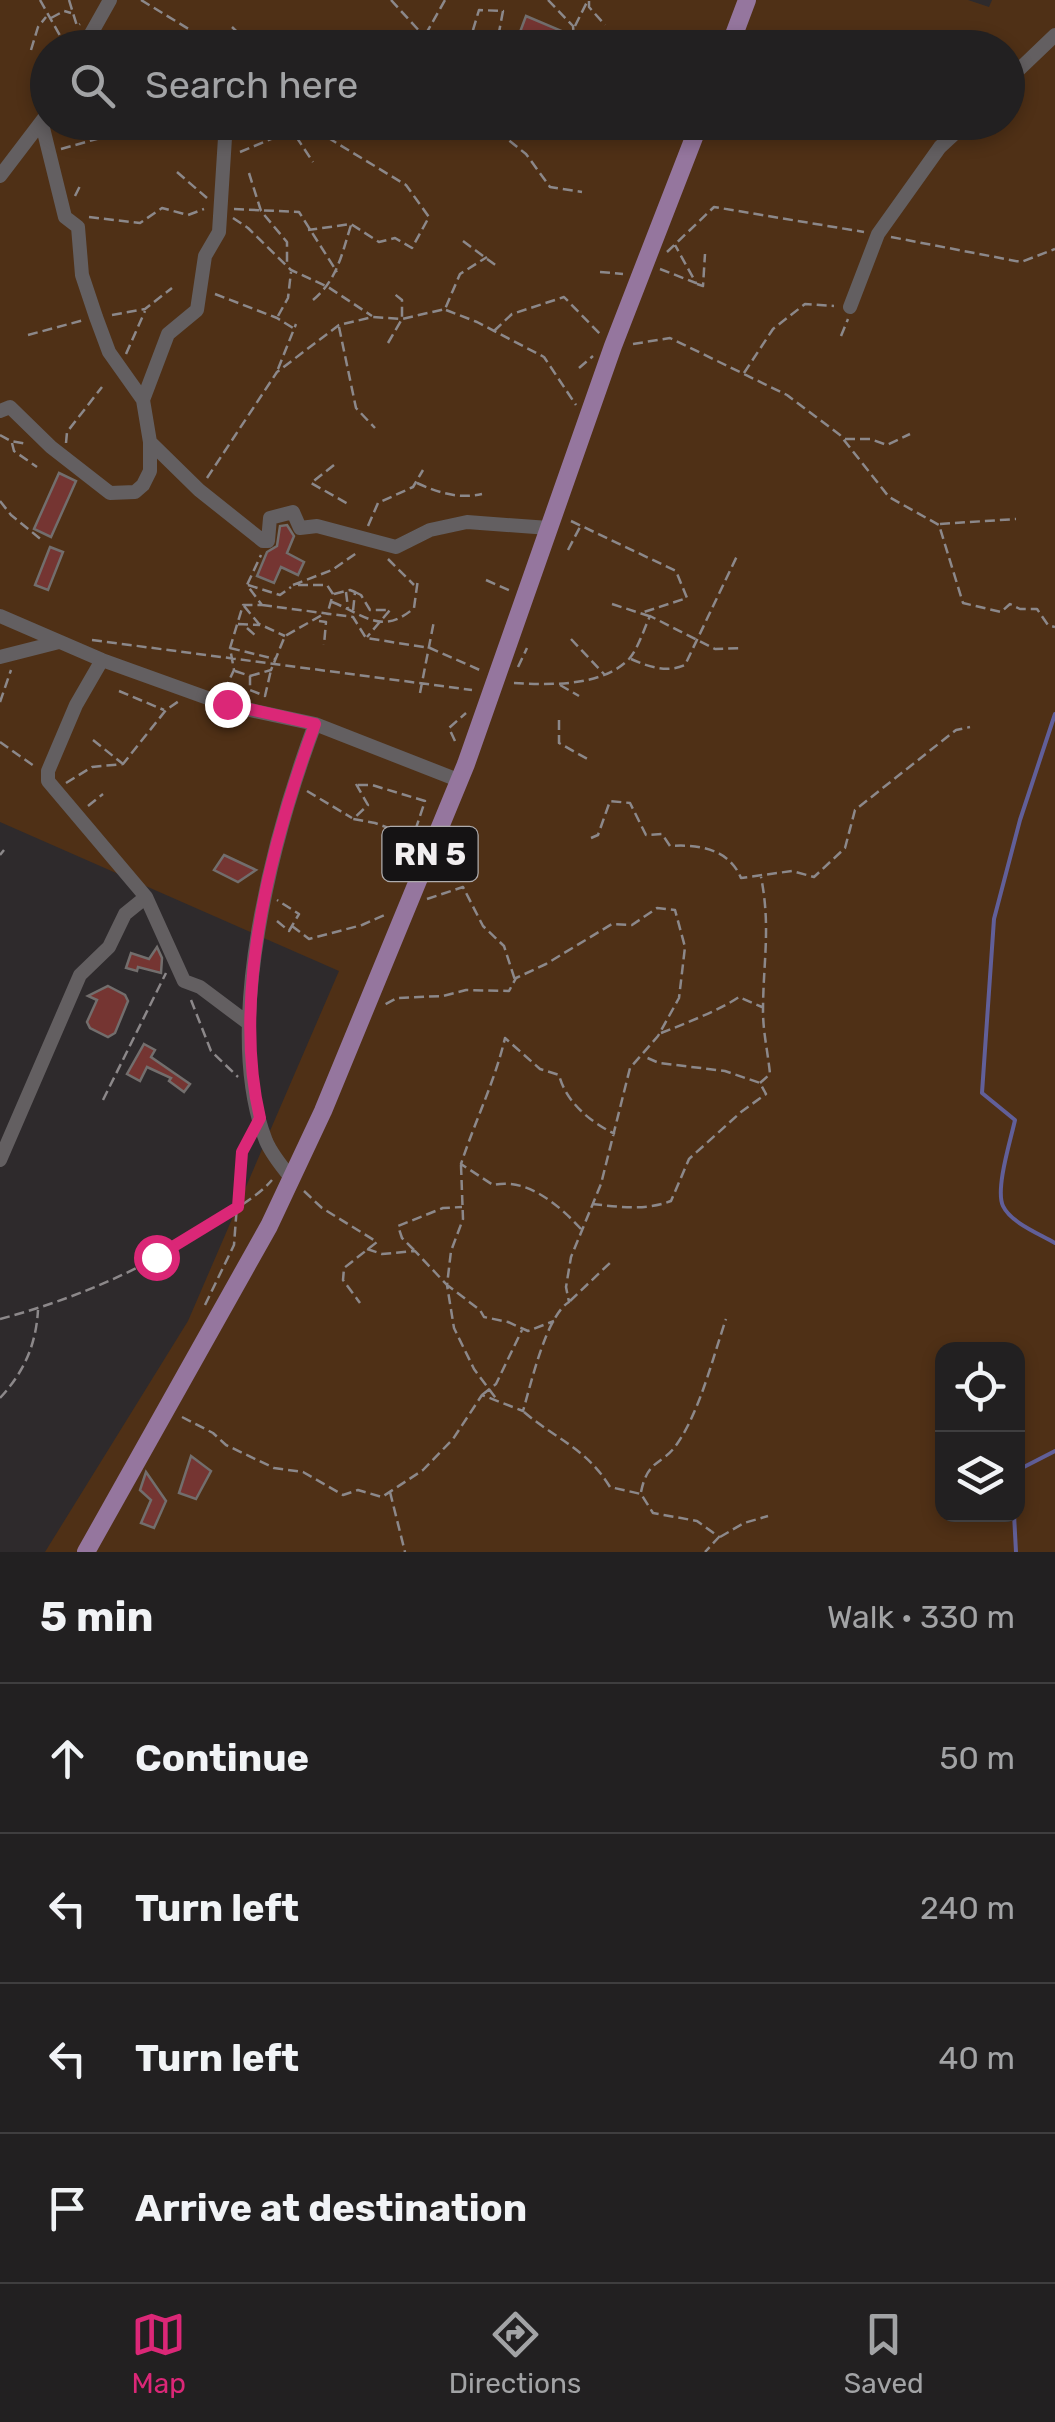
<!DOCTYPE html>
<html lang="en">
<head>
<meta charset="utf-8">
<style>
	body { margin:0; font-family:Rubik,sans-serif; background:#2a282a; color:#f1f3f6 }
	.controls { position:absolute; right:30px; bottom:30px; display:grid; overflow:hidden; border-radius:20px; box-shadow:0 5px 15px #0003 }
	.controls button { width:90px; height:90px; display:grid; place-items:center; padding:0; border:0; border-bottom:2px solid #3f3e3f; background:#222021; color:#f1f3f6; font:50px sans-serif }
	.stop { position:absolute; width:30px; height:30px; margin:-22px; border:8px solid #db2777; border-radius:50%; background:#fff }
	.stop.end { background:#db2777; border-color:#fff; box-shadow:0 2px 10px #0008 }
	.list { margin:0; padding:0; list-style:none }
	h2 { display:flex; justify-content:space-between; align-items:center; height:130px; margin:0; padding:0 40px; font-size:42px }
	h2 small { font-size:32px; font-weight:400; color:#a2a3a5 }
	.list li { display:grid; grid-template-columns:65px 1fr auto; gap:30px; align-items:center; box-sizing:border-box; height:150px; padding:0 40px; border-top:2px solid #3f3e3f }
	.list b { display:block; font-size:38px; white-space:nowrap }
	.list em { font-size:32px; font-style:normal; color:#a2a3a5 }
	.icon { flex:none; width:55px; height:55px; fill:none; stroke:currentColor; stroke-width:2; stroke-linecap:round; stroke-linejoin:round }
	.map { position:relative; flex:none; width:1055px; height:1552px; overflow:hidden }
	.search { position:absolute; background:#222021; box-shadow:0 5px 15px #0003; left:30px; right:30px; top:30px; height:110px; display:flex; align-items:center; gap:25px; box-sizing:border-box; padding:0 35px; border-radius:55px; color:#a2a3a5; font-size:38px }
	.sheet { height:730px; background:#222021 }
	nav { display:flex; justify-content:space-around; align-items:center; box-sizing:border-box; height:140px; border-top:2px solid #3f3e3f; background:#222021; font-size:28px; color:#a2a3a5 }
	nav a { display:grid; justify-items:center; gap:5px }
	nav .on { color:#db2777 }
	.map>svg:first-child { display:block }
	.green { fill:#4f3016; fill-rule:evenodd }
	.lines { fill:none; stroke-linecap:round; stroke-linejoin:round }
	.stream { stroke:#615f99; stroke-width:4 }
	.building { fill:#753532; stroke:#726e6d; stroke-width:2.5 }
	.path { stroke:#8c888a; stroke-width:2.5; stroke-dasharray:10 5; stroke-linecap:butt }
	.minor { stroke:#635f61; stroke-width:14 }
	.major { stroke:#95769e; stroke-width:18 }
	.route { stroke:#db2777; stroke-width:12 }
	.labels { text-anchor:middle; stroke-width:10; stroke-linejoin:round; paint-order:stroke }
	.shield { fill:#151314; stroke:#afacad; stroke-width:2.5 }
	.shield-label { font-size:32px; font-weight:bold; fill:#f1eeef }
</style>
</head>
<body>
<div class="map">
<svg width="1055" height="1552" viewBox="0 0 1055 1552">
	<rect width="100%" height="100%" fill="#2e2a2c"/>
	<path class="green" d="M0 0H968L989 7 992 0H1055V1552H45L188 1321 339 971 0 822ZM48 48H1008V122H48ZM942 1350H1018V1514H942Z"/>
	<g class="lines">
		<path class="stream" d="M1055 714 1020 820 994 919 982 1093 1015 1120C1011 1139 995 1189 1003 1206 1011 1223 1040 1234 1055 1243
			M1018 1470 1055 1451
			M1014 1514 1016 1552"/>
	</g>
	<path class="building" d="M526 16 564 32 562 35 583 48H558L520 32Z
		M59 473 76 481 51 537 34 529Z
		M287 525 294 536 287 553 304 562 298 575 281 567 274 583 257 576 267 552 277 546 280 526Z
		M50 547 63 552 48 590 35 585Z
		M224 855 256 870 238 882 214 870Z
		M157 947 162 958 161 973 138 967 137 971 126 968 131 953 149 959Z
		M108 986 125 995 128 1001 115 1033 108 1037 90 1028 87 1022 97 1000 88 996Z
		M144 1044 155 1050 151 1057 190 1084 184 1092 169 1081 171 1078 147 1067 140 1081 127 1074Z
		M191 1456 211 1471 196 1499 179 1493Z
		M146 1472 166 1501 154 1528 141 1523 151 1500 140 1490Z"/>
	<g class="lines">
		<path class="path" d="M40 0 67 48
			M69 0 77 26 80 24
			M141 0 192 31 211 48
			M391 0 423 35 470 40 479 10 503 11 496 48
			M548 0 573 26 575 48
			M589 1V7L605 25
			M51 18 64 11 71 13
			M575 26 588 0
			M232 27 254 48
			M418 48 445 0
			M31 50 38 27 46 17
			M293 122 295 135 313 162
			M302 122 406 185 429 217 412 248 395 238 379 242 351 224 308 230
			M486 122 526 154 550 187 582 192
			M239 124 307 136 382 124 405 136 449 122
			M61 149 118 133
			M240 152 276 137 288 122
			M177 172 207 198
			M249 173 261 211 287 242V266
			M75 196 81 184
			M234 209 299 212 337 272
			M89 217 140 223 162 208 188 215 204 209
			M233 218 248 228 291 270 328 287 372 316
			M891 237 1021 262 1055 249
			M463 241 498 267
			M667 252 714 207 864 232
			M660 269 696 283 675 245
			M600 272 623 274
			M697 284 703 286 705 254
			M215 294 277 318 293 328
			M313 300C337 280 342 254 351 225
			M446 310 477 322 544 357 576 405
			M112 315 145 309 172 288
			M278 316 288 298 291 272
			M339 327 356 408 375 428
			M494 331 512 314 564 297 600 334
			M28 335 84 320
			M841 336 848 319
			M388 343 402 319V300L392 292
			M633 344 670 338 787 395 840 435 889 497 939 525 963 603 1001 612 1010 604 1020 609H1037L1048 625 1055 627
			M126 354 145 311
			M579 368 593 356
			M278 369 296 324
			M744 373 773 329 805 304 834 306
			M0 435 11 441 27 444
			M845 439H870L887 445 910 434
			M12 443 14 451 37 467
			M66 443 67 432 102 387
			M334 465 311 483 350 505
			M207 478 277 372 339 325 373 317 402 319 445 309 460 274 487 257
			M417 483C439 493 458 499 482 494
			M0 501 11 515 43 541
			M571 521 676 571 687 598 641 613
			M940 524 1016 519
			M368 526 378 503 413 487 423 470
			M568 550 580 527
			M388 559 414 585
			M486 580 511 591
			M248 585 280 595 291 587
			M293 585 332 570 358 552
			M298 585H327L333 594 327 615
			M346 592 348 608
			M355 592 361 595 370 610H390L367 637
			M334 594 350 590 355 592 353 611
			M332 602C365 615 382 636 414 608L418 579
			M612 604 649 616
			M262 605 353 617 366 638 430 648 482 671
			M244 606 259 624 285 636
			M319 621 326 622 324 645
			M238 624 260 625
			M247 628 257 637
			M571 639 604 674
			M92 640 472 690
			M230 648 275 659
			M631 659C649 667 667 673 685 665L737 556
			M518 667 527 648
			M235 671 250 676V690L265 696 271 670
			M250 676 271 670 285 636 322 615
			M514 683C549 685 602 687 629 659 638 649 644 629 650 616L715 649 742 648
			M560 685 579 696
			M119 691 164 710
			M224 691 234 670 230 648 243 605H262L247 585 261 555
			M420 693 434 621
			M0 702 11 670
			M559 720V743L591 761
			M93 740 123 764
			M455 741 449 728 466 713
			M0 742 34 766
			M66 783 92 767 123 764 166 710 179 701
			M356 784 368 805 353 819 375 823 418 839
			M358 785H372L425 801 413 837
			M307 791 352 818
			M88 806 103 794
			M591 838 598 835 610 801 630 803 646 835 662 834 670 846C699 844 729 849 741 878L792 871 814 877 845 848 855 810 956 730 970 727
			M0 855 4 850
			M427 899 463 887 483 926 504 946 515 980
			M277 921 289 931 299 914 277 900
			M292 926 309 939 362 925 387 914
			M191 1000 211 1051 238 1077
			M661 1033C684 1024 720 1010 739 997L762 1007
			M760 1083 770 1074C768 1053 763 1032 763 1011 763 963 771 927 761 877
			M103 1100 166 973
			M461 1165 463 1219 451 1251 447 1285 480 1310 484 1317 508 1322 528 1331 554 1321
			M304 1191 322 1208 377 1242 344 1268 343 1280 360 1303
			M592 1204C620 1207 645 1211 671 1201L689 1159 741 1112 766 1094 760 1083 725 1071 659 1063 643 1056
			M581 1229C560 1206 527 1177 493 1185L461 1164C475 1121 495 1081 505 1038L540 1069 559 1075C566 1102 590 1122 615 1134
			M367 1249 382 1254 415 1251 447 1285 454 1328 474 1369 498 1401
			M414 1250 402 1238 398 1226 443 1208 462 1207
			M570 1301 613 1260
			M205 1305 234 1245 241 1151 249 1137
			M0 1319C80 1298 155 1264 223 1217 240 1206 259 1195 272 1180
			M482 1395 496 1384 522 1330
			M0 1398C24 1372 36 1345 38 1310
			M524 1412C557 1440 586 1448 610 1487L641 1494 653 1513 697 1521 719 1537 705 1552
			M182 1417 213 1433 226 1445 274 1468 303 1472 343 1495 358 1490 382 1497 423 1470 453 1439 482 1395 523 1411C531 1384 546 1316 569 1302L566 1287 571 1257 601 1184 630 1068 658 1036 679 998 685 947 675 910 657 908 632 925 612 924 546 964 516 978 509 991 466 990 443 996 397 998 384 1005
			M390 1492 405 1552
			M641 1492C648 1458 662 1466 677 1444 700 1411 713 1357 726 1319
			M720 1537 744 1523 768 1516"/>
		<path class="minor" d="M83 48 110 0
			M1008 80 1055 35
			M0 176 48 113
			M850 307 878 234 940 147 967 122
			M143 400 168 334 197 310 205 256 219 232 226 122
			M0 411 10 407 51 447 110 493 135 492 143 485 150 471V442L143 400 109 352 96 317 82 275 78 227 65 217 42 124
			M150 442 199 490 263 541H268L270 518 293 512 300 528 317 526 396 547 430 530 467 522 549 528
			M0 616 102 660 227 705 315 724 458 780
			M0 657 59 642
			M102 660 76 705 48 771V781L146 897 184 981 200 987 248 1023
			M0 1160 80 975 109 947 125 914 146 897
			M292 1179C283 1168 272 1155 266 1141 221 1027 274 834 315 724"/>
		<path class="major" d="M729 48 747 0
			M86 1552 269 1226 323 1111 466 764 613 346 700 122"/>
	</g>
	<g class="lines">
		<path class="route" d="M156 1257 238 1207 242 1152 260 1118C231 994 272 841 315 724L227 704"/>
	</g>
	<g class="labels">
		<rect class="shield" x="382.5" y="827" width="95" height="54" rx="8"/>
		<g class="shield-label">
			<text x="430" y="865">RN 5</text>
		</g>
	</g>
</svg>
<div class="controls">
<button><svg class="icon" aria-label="locate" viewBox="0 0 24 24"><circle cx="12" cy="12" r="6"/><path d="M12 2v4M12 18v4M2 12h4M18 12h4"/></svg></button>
<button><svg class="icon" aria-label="layers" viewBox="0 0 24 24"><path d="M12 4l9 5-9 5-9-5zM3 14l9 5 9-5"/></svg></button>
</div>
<div class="stop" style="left:156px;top:1257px"></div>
<div class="stop end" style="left:227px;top:704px"></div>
<div class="search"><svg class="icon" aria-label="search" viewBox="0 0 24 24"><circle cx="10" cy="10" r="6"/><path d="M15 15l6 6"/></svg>Search here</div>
</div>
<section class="sheet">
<h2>5 min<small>Walk · 330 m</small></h2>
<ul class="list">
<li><svg class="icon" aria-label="ahead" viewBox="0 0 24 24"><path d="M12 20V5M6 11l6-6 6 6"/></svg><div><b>Continue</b></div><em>50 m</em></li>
<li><svg class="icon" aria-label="left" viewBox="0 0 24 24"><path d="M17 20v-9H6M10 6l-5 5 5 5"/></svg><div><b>Turn left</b></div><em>240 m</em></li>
<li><svg class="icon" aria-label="left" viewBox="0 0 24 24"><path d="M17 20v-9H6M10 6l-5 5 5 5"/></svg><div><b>Turn left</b></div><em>40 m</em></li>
<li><svg class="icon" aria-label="arrive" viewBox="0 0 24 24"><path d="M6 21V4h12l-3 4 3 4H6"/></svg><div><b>Arrive at destination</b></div></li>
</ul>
</section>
<nav>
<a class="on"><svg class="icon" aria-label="map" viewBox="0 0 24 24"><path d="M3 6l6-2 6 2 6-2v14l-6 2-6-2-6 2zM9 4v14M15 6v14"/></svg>Map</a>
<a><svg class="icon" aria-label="directions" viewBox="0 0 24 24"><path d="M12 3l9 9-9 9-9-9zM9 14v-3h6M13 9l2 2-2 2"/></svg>Directions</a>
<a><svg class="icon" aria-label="saved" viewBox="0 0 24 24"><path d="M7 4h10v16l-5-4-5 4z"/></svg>Saved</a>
</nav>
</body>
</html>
